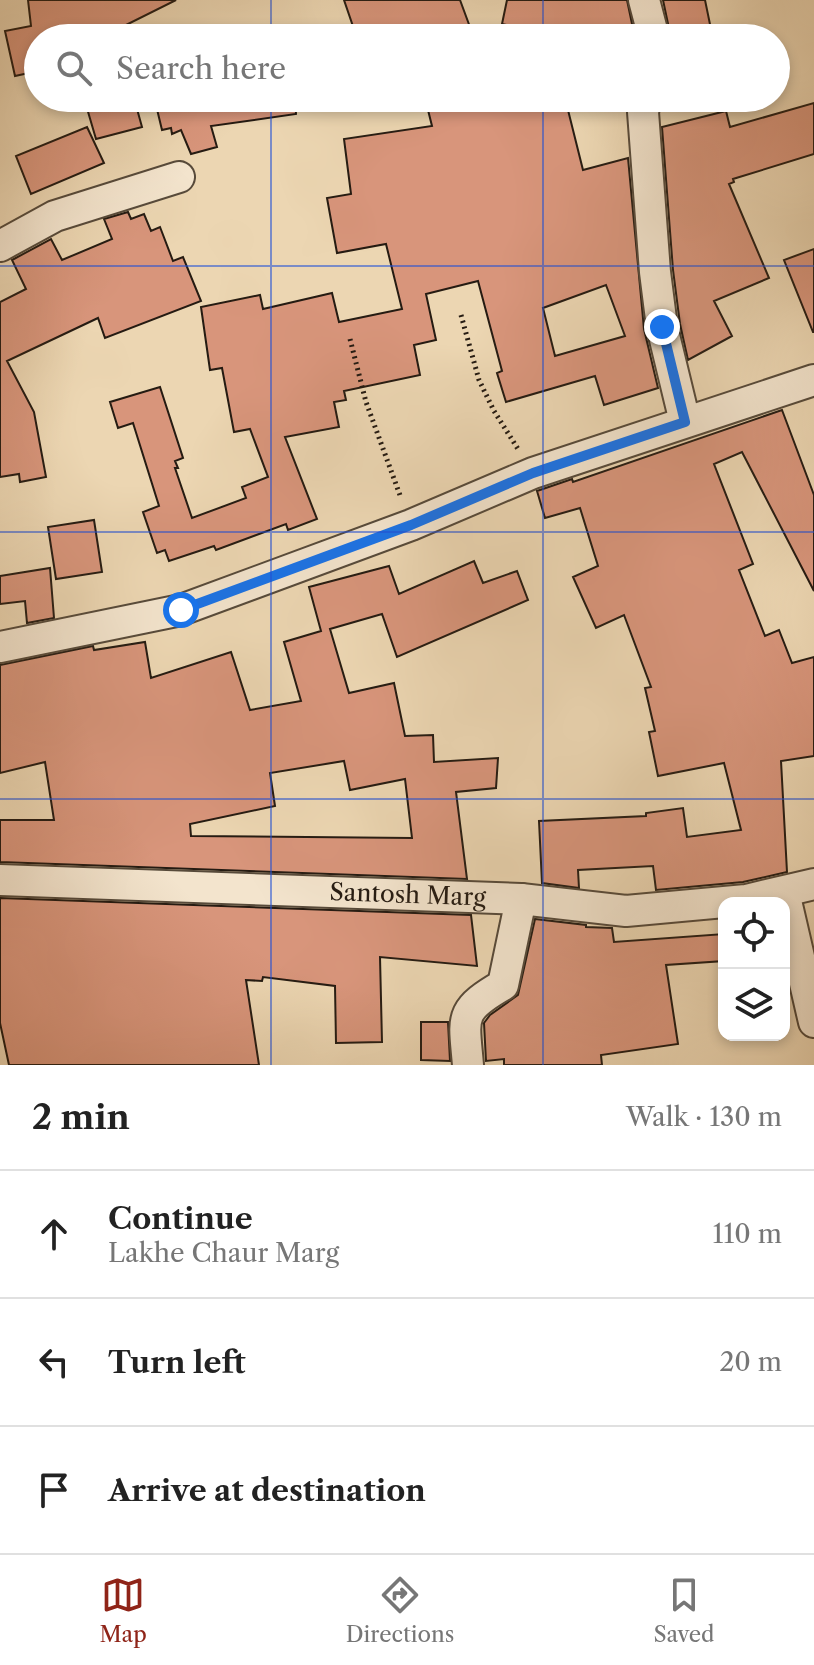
<!DOCTYPE html>
<html lang="en">
<head>
<meta charset="utf-8">
<style>
	body { margin:0; font-family:"Libre Caslon Text",serif; background:#f6f6f6; color:#222 }
	.controls { position:absolute; right:24px; bottom:24px; display:grid; overflow:hidden; border-radius:16px; box-shadow:0 4px 12px #0003 }
	.controls button { width:72px; height:72px; display:grid; place-items:center; padding:0; border:0; border-bottom:2px solid #e0e0e0; background:#fff; color:#222; font:40px sans-serif }
	.stop { position:absolute; width:24px; height:24px; margin:-18px; border:6px solid #1a73e8; border-radius:50%; background:#fff }
	.stop.end { background:#1a73e8; border-color:#fff; box-shadow:0 2px 8px #0008 }
	.list { margin:0; padding:0; list-style:none }
	h2 { display:flex; justify-content:space-between; align-items:center; height:104px; margin:0; padding:0 32px; font-size:34px }
	h2 small { font-size:26px; font-weight:400; color:#767676 }
	.list li { display:grid; grid-template-columns:52px 1fr auto; gap:24px; align-items:center; box-sizing:border-box; height:128px; padding:0 32px; border-top:2px solid #e0e0e0 }
	.list b { display:block; font-size:30px; white-space:nowrap }
	.list p { margin:0; font-size:26px; white-space:nowrap; color:#767676 }
	.list em { font-size:26px; font-style:normal; color:#767676 }
	.icon { flex:none; width:44px; height:44px; fill:none; stroke:currentColor; stroke-width:2; stroke-linecap:round; stroke-linejoin:round }
	.map { position:relative; flex:none; width:814px; height:1065px; overflow:hidden }
	.search { position:absolute; background:#fff; box-shadow:0 4px 12px #0003; left:24px; right:24px; top:24px; height:88px; display:flex; align-items:center; gap:20px; box-sizing:border-box; padding:0 28px; border-radius:44px; color:#767676; font-size:30px }
	.sheet { height:488px; background:#fff }
	nav { display:flex; justify-content:space-around; align-items:center; box-sizing:border-box; height:112px; border-top:2px solid #e0e0e0; background:#fff; font-size:22px; color:#767676 }
	nav a { display:grid; justify-items:center; gap:4px }
	nav .on { color:#8f2418 }
	.map>svg:first-child { display:block }
	.building { fill:#d8957b; stroke:#251b12; stroke-width:2; fill-rule:evenodd }
	.lines { fill:none; stroke-linecap:round; stroke-linejoin:round }
	.street-casing { stroke:#574a3a; stroke-width:34 }
	.path { stroke:#251b12; stroke-width:5; stroke-dasharray:2 4; stroke-linecap:butt }
	.street { stroke:#f3e4cd; stroke-width:30 }
	.route { stroke:#1a73e8; stroke-width:10 }
	.grid { fill:none; stroke:#1d4ed8; stroke-width:2; stroke-opacity:0.55 }
	.labels { text-anchor:middle; stroke-width:6; stroke-linejoin:round; paint-order:stroke }
	.street-label { font-size:24px; fill:#251b12; stroke:#f3e4cd }
</style>
</head>
<body>
<div class="map">
<svg width="814" height="1065" viewBox="0 0 814 1065">
	<rect width="100%" height="100%" fill="#ecd6b2"/>
	<filter id="stains"><feTurbulence type="fractalNoise" baseFrequency=".0025" numOctaves="4"/><feColorMatrix values="0 0 0 0 .2 0 0 0 0 .09 0 0 0 0 .02 0 0 0 .5 -.17"/></filter>
	<radialGradient id="worn" r=".72"><stop offset=".6" stop-color="#630" stop-opacity="0"/><stop offset="1" stop-color="#630" stop-opacity=".3"/></radialGradient>
	<path class="building" d="M28 0H176L100 38H38V71L15 76 5 31 31 26Z
		M344 0H460L474 38H357Z
		M507 0H627L635 38H566L502 24Z
		M663 0H705L712 34 691 38H671Z
		M84 98H134L142 127 96 139Z
		M184 98H295L296 114 211 126 217 147 191 154 181 130 172 134 171 128 162 130 156 105Z
		M425 98H565L583 170 628 158 644 329 658 388 604 405 595 376 506 402 497 373 502 371 478 281 426 294 436 340 414 345 420 375 344 391 346 400 334 402 339 427 285 437 317 519 288 530 286 524 216 550 214 546 169 561 165 550 157 553 143 512 159 506 133 423 118 428 110 402 160 387 183 458 175 461 178 468H175L192 518 246 498 242 487 268 477 250 429 234 432 222 368 210 370 201 307 260 295 263 309 332 293 339 322 402 309 386 244 337 253 327 198 351 194 344 139 432 126ZM606 285 625 336 555 356 543 308Z
		M814 103V154L733 179 734 182 729 184 769 278 714 301 732 336 688 360 680 324 673 270 662 127 726 111 730 127Z
		M87 127 104 163 31 194 16 156Z
		M128 212 131 219 144 214 151 231 160 227 173 261 183 257 201 301 105 338 98 318 7 361 34 412 46 477 20 482 19 474 0 477V302L26 289 12 260 51 239 62 260 112 239 104 219Z
		M814 249V332H813L784 260Z
		M782 410 814 495V591L742 452 714 464 753 564 739 570 765 636 779 630 792 663 814 657V756L781 761 787 872 743 882 656 890 653 866 578 870 579 888 542 883 539 821 646 816V813L683 808 687 837 741 830 724 763 658 776 649 732 655 731 645 688 651 687 624 615 596 628 573 577 598 566 580 508 545 518 537 491 572 479 573 482Z
		M94 520 102 572 56 579 48 527Z
		M474 561 483 583 517 571 528 600 397 657 382 614 330 629 349 693 394 683 405 736 433 735 434 762 498 758 496 788 456 792 467 879 0 862V820H54L45 762 0 773V665L93 646 94 650 145 642 151 678 231 652 250 710 301 701 284 642 321 631 309 587 389 566 399 594ZM344 761 350 790 405 779 412 838 191 836 190 824 275 806 270 773Z
		M50 568 54 618 27 623 25 601 0 604V576Z
		M0 898 471 915 477 966 380 957 382 1042 336 1043 335 986 263 977 262 981 246 980 259 1065H9L0 1023Z
		M535 919 586 925V927L612 928 614 942 724 934V961L666 965 678 1044 601 1055 602 1065H504V1059L486 1061 484 1023 490 1015 518 995Z
		M421 1022H448L450 1061 421 1060Z"/>
	<g class="lines">
		<defs>
			<g id="street">
				<path d="M644 0 654 38"/>
				<path d="M646 98 643 112 655 272 662 327 685 422"/>
				<path d="M0 246 55 216 179 177"/>
				<path d="M0 647 181 610 411 525 533 473 814 380"/>
				<path id="s1" d="M0 880 521 899 626 911 746 900 814 884"/>
				<path d="M784 892 814 1022"/>
				<path d="M468 1065C464 1017 458 1011 503 985L521 899"/>
			</g>
		</defs>
		<use href="#street" class="street-casing"/>
		<path class="path" d="M461 315 479 380 494 411 518 449
			M350 339 366 402 401 498"/>
		<use href="#street" class="street"/>
	</g>
	<g class="lines">
		<path class="route" d="M181 610 411 525 533 473 685 422 662 327"/>
	</g>
	<path class="grid" d="M271 0V38M543 0V38M271 98V1065M543 98V1065M0 266H814M0 532H814M0 799H814"/>
	<g class="labels">
		<g class="street-label">
			<text dy="8" stroke="none"><textPath href="#s1" startOffset="408">Santosh Marg</textPath></text>
		</g>
	</g>
	<rect width="100%" height="100%" filter="url(#stains)"/>
	<rect width="100%" height="100%" fill="url(#worn)"/>
</svg>
<div class="controls">
<button><svg class="icon" aria-label="locate" viewBox="0 0 24 24"><circle cx="12" cy="12" r="6"/><path d="M12 2v4M12 18v4M2 12h4M18 12h4"/></svg></button>
<button><svg class="icon" aria-label="layers" viewBox="0 0 24 24"><path d="M12 4l9 5-9 5-9-5zM3 14l9 5 9-5"/></svg></button>
</div>
<div class="stop" style="left:181px;top:610px"></div>
<div class="stop end" style="left:662px;top:327px"></div>
<div class="search"><svg class="icon" aria-label="search" viewBox="0 0 24 24"><circle cx="10" cy="10" r="6"/><path d="M15 15l6 6"/></svg>Search here</div>
</div>
<section class="sheet">
<h2>2 min<small>Walk · 130 m</small></h2>
<ul class="list">
<li><svg class="icon" aria-label="ahead" viewBox="0 0 24 24"><path d="M12 20V5M6 11l6-6 6 6"/></svg><div><b>Continue</b><p>Lakhe Chaur Marg</p></div><em>110 m</em></li>
<li><svg class="icon" aria-label="left" viewBox="0 0 24 24"><path d="M17 20v-9H6M10 6l-5 5 5 5"/></svg><div><b>Turn left</b></div><em>20 m</em></li>
<li><svg class="icon" aria-label="arrive" viewBox="0 0 24 24"><path d="M6 21V4h12l-3 4 3 4H6"/></svg><div><b>Arrive at destination</b></div></li>
</ul>
</section>
<nav>
<a class="on"><svg class="icon" aria-label="map" viewBox="0 0 24 24"><path d="M3 6l6-2 6 2 6-2v14l-6 2-6-2-6 2zM9 4v14M15 6v14"/></svg>Map</a>
<a><svg class="icon" aria-label="directions" viewBox="0 0 24 24"><path d="M12 3l9 9-9 9-9-9zM9 14v-3h6M13 9l2 2-2 2"/></svg>Directions</a>
<a><svg class="icon" aria-label="saved" viewBox="0 0 24 24"><path d="M7 4h10v16l-5-4-5 4z"/></svg>Saved</a>
</nav>
</body>
</html>
